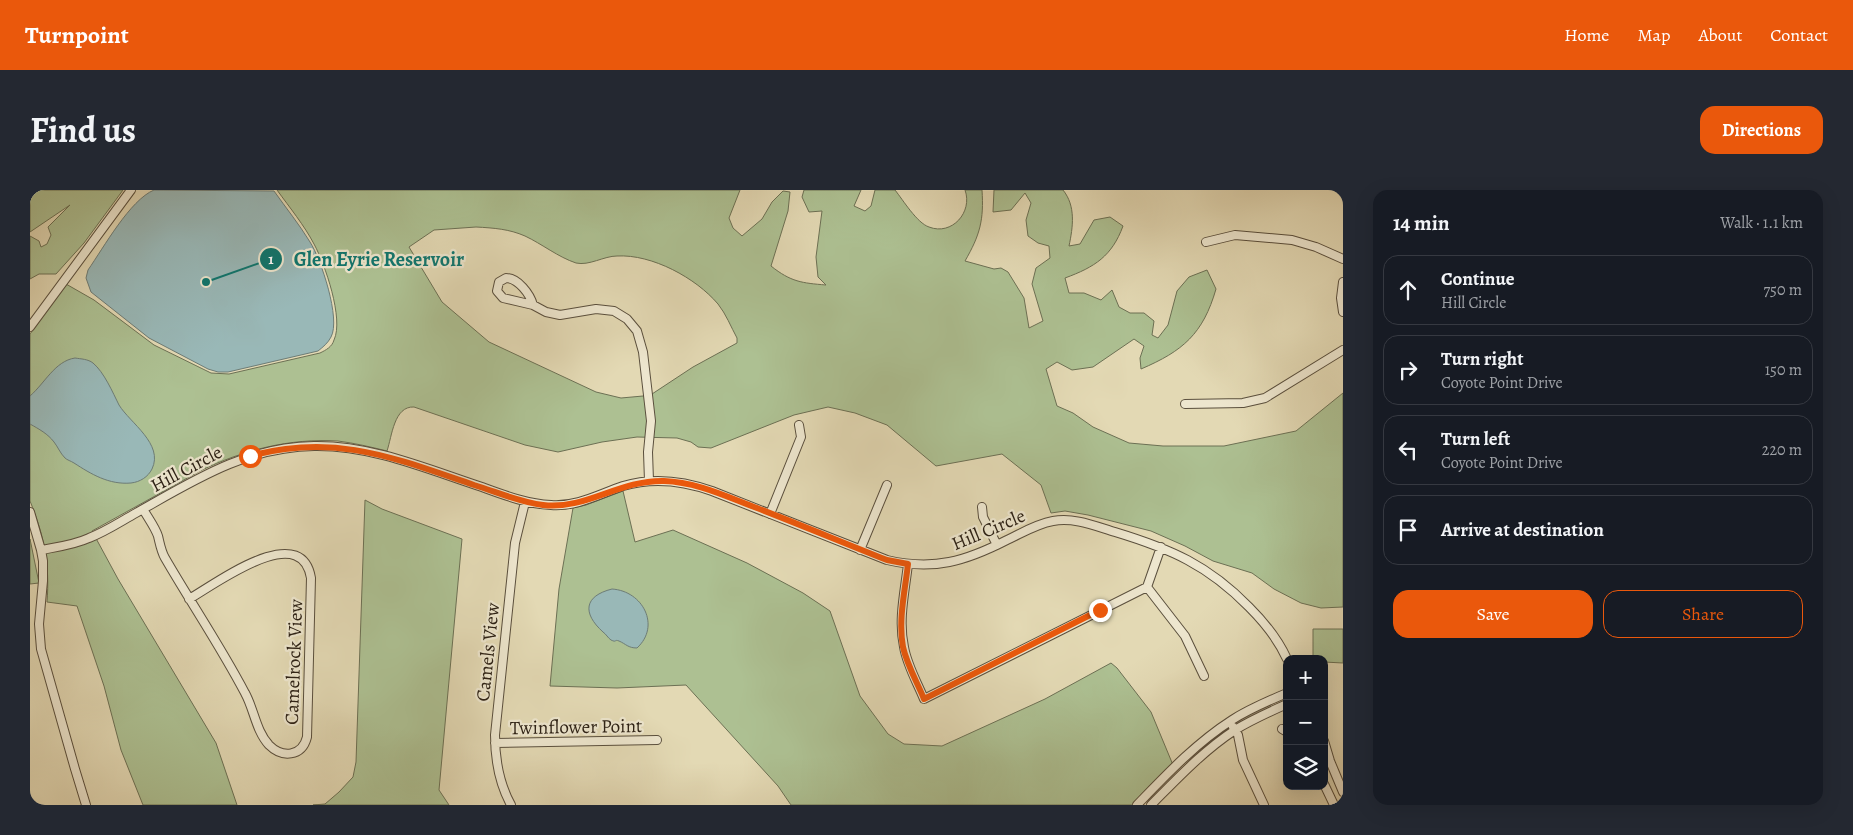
<!DOCTYPE html>
<html lang="en">
<head>
<meta charset="utf-8">
<style>
	body { margin:0; font-family:Alegreya,serif; background:#242831; color:#f1f3f6 }
	.controls { position:absolute; right:15px; bottom:15px; display:grid; overflow:hidden; border-radius:10px; box-shadow:0 5px 20px #0002 }
	.controls button { width:45px; height:45px; display:grid; place-items:center; padding:0; border:0; border-bottom:1px solid #363941; background:#171b24; color:#f1f3f6; font:25px sans-serif }
	.stop { position:absolute; width:15px; height:15px; margin:-11px; border:4px solid #ea580c; border-radius:50%; background:#fff }
	.stop.end { background:#ea580c; border-color:#fff; box-shadow:0 1px 5px #0008 }
	.list { margin:0; padding:0; list-style:none }
	h2 { display:flex; justify-content:space-between; align-items:center; height:65px; margin:0; padding:0 20px; font-size:21px }
	h2 small { font-size:16px; font-weight:400; color:#9ea1a6 }
	.list li { display:grid; grid-template-columns:32px 1fr auto; gap:15px; align-items:center; box-sizing:border-box; height:70px; margin:0 10px 10px; padding:0 10px; border:1px solid #363941; border-radius:15px }
	.list b { display:block; font-size:19px; white-space:nowrap }
	.list p { margin:0; font-size:16px; white-space:nowrap; color:#9ea1a6 }
	.list em { font-size:16px; font-style:normal; color:#9ea1a6 }
	.actions { display:flex; gap:10px; padding:15px 20px }
	.actions a { flex:1; padding:11px 0; border:1px solid #ea580c; border-radius:15px; text-align:center; font-size:18px; color:#ea580c }
	.actions .main { background:#ea580c; color:#fff }
	.icon { flex:none; width:28px; height:28px; fill:none; stroke:currentColor; stroke-width:2; stroke-linecap:round; stroke-linejoin:round }
	.map { position:relative; flex:none; width:1313px; height:615px; overflow:hidden; border-radius:15px }
	header { display:flex; align-items:center; gap:30px; box-sizing:border-box; height:70px; padding:0 25px; background:#ea580c; color:#fff }
	header strong { font-size:24px }
	nav { display:flex; gap:28px; margin-inline-start:auto; font-size:18px }
	.intro { display:flex; align-items:center; justify-content:space-between; box-sizing:border-box; height:120px; padding:0 30px }
	h1 { margin:0; font-size:35px }
	.button { padding:12px 22px; border-radius:15px; background:#ea580c; color:#fff; font-size:18px; font-weight:700 }
	main { display:flex; gap:30px; padding:0 30px }
	aside { flex:1; background:#171b24; border-radius:15px; box-shadow:0 5px 20px #0002 }
	.map>svg:first-child { display:block }
	.green { fill:#adc092; stroke:#6c7054; fill-rule:evenodd }
	.water { fill:#99b8b7; stroke:#6d7c76 }
	.lines { fill:none; stroke-linecap:round; stroke-linejoin:round }
	.minor-casing { stroke:#5a4f3d; stroke-width:10 }
	.minor { stroke:#ede6ce; stroke-width:8 }
	.route { stroke:#ea580c; stroke-width:6 }
	.labels { text-anchor:middle; stroke-width:4.5; stroke-linejoin:round; paint-order:stroke }
	.street-label { font-size:19px; fill:#2c2115; stroke:#ede6ce }
	.leader { fill:none; stroke:#0f766e; stroke-width:2 }
	.callout-dot { fill:#0f766e; stroke:#ede6ce; stroke-width:2 }
	.mark-label { font-size:15px; text-anchor:middle; font-weight:bold; fill:#fff }
	.callout-label { font-size:20px; text-anchor:middle; font-weight:bold; fill:#0f766e; stroke:#ede6ce; stroke-width:4.5; stroke-linejoin:round; paint-order:stroke }
</style>
</head>
<body>
<header>
<strong>Turnpoint</strong>
<nav><a>Home</a><a>Map</a><a>About</a><a>Contact</a></nav>
</header>
<div class="intro"><h1>Find us</h1><a class="button">Directions</a></div>
<main>
<div class="map">
<svg width="1313" height="615" viewBox="0 0 1313 615">
	<rect width="100%" height="100%" fill="#e3d9b4"/>
	<filter id="stains"><feTurbulence type="fractalNoise" baseFrequency=".004" numOctaves="4"/><feColorMatrix values="0 0 0 0 .2 0 0 0 0 .09 0 0 0 0 .02 0 0 0 .5 -.17"/></filter>
	<radialGradient id="worn" r=".72"><stop offset=".6" stop-color="#630" stop-opacity="0"/><stop offset="1" stop-color="#630" stop-opacity=".3"/></radialGradient>
	<path class="green" d="M0 0H93L54 53 26 84H9L0 89V46L9 51 11 57 17 54 21 45 18 37 40 15 0 42Z
		M247 0H710L699 28 703 38 712 46 732 29 742 12 753 1 760 2 758 21 741 76C761 92 772 93 796 95L788 87 786 67 792 21 779 22 772 7 774 0H831L824 16 835 21 841 16 845 0H865C873 10 887 33 899 37 922 46 943 22 935 0H952C954 30 950 45 935 71L964 79 971 78 978 82 994 108 999 138 1013 131 1002 94 1006 78 1020 68 1019 56 1008 53 998 46 996 30 1001 13 995 3 981 20 963 22 964 0H1033C1046 16 1043 37 1039 56L1050 54 1064 30 1080 27 1093 36C1082 66 1065 77 1035 88L1039 103H1054L1071 110 1082 100 1089 117 1100 123H1114L1124 131 1122 145 1128 148 1138 135 1147 101 1159 87 1177 80 1186 99C1173 144 1153 161 1111 179L1110 168 1114 156 1104 149 1063 177 1042 180 1027 172 1016 179 1027 216 1043 223 1063 237 1099 253 1133 256H1194L1266 241 1313 203V417L1291 418 1271 413 1244 399 1222 383 1183 371 1155 356 1121 341 1058 325 1035 321 1021 323 1011 295 972 264 906 276 857 235 825 223 798 217 764 225 681 258 668 257 661 252 647 248 607 247 572 252 528 262 495 255 384 217C364 216 362 246 357 261 341 257 324 253 308 251 260 248 213 260 170 281L62 341 88 389 186 553 207 615H113L91 560 74 496 47 416 17 412C20 375 14 345 0 311V144L36 94 64 110 124 155 181 183 199 184 290 163C296 160 302 157 304 150 314 129 295 74 284 54 274 35 260 18 247 0ZM446 37C464 38 479 39 495 46 512 54 528 67 546 73 559 76 574 66 587 66 622 64 666 88 688 114 696 124 701 137 707 148V153L663 177 622 204 613 206 591 208 566 202 459 152 412 112 379 57 404 40Z
		M593 301 605 352 643 340 717 373 773 403 800 421 830 506 858 544 874 554 912 556 1015 509 1081 473 1087 478 1121 522 1143 575 1104 615H761L748 596 656 495 587 498 520 496 529 399 543 318 556 315Z
		M335 310 352 319 432 349 409 600 419 615H283L295 614 309 602 323 587 326 572Z
		M0 349 9 393 0 394Z
		M1283 439H1313V473L1294 472V469H1283Z"/>
	<path class="water" d="M124 0 244 1C256 18 269 34 280 52 291 69 311 129 301 147 298 153 293 157 288 161L198 182H188L178 179 119 148 61 102 56 88 58 80C74 57 100 10 124 0Z
		M45 168C51 169 58 169 63 173 74 182 83 203 89 215 100 233 134 254 122 279 118 287 110 292 101 293 79 295 61 284 44 273 41 271 37 270 35 268 30 263 28 257 24 252 18 244 9 239 0 234V206C15 193 25 171 45 168Z
		M582 399C613 401 631 436 607 458 598 458 596 454 589 451 584 449 587 453 581 450 578 448 576 444 573 442 552 423 554 406 582 399Z"/>
	<g class="lines">
		<defs>
			<path id="minor" d="M1176 52 1205 45 1262 50 1286 57 1313 69
				M1313 92 1311 108 1313 122
				M503 115 473 108 467 101 469 92 476 88C488 88 500 104 503 115L516 122 530 125 566 119 584 121 597 129 607 141 613 162 621 231 618 262 619 291
				M0 137 101 0
				M1155 214 1213 213 1235 208 1313 160
				M952 317 953 327 967 355
				M113 319C118 328 125 337 128 346 130 354 131 361 135 368 161 413 191 457 215 503 224 519 226 541 239 555 252 568 272 567 277 547L281 388C271 329 184 395 159 409
				M0 322 11 360 13 371V391L9 434 11 459 45 579 56 615
				M740 324 771 247 769 235
				M11 360C27 357 44 355 59 348 75 342 90 332 106 323 163 291 215 257 284 256 342 255 397 279 452 297 474 305 497 314 521 315 547 317 569 304 593 296 623 287 654 291 682 301L857 370C904 381 936 371 977 350 992 343 1006 334 1023 331 1044 327 1065 336 1085 342 1141 359 1178 375 1219 417 1235 433 1248 449 1257 469
				M830 360 857 295
				M878 374C875 401 868 430 874 457 877 475 887 492 894 509L1117 397 1131 357
				M1117 397 1155 446 1174 486
				M1203 537 1208 545 1213 570 1234 615
				M1252 539 1257 542
				M1294 551 1300 571 1313 602
				M465 553 627 550
				M1294 594 1304 615
				M481 615C469 593 465 569 465 545L485 353 495 312
				M1107 615C1136 585 1166 553 1202 530 1219 519 1238 511 1257 503
				M1121 615C1147 589 1173 561 1205 540 1221 530 1239 522 1257 514"/>
		</defs>
		<use href="#minor" class="minor-casing"/>
		<use href="#minor" class="minor"/>
	</g>
	<g class="lines">
		<path class="route" d="M220 266C306 243 364 268 444 295 467 302 489 312 513 315 557 320 588 290 634 291 667 292 697 307 727 318 771 335 814 353 857 370L878 374C875 401 868 430 873 457 877 475 887 492 894 509L1070 420"/>
	</g>
	<g class="labels">
		<g class="street-label">
			<text transform="translate(156 278) rotate(-28)" y="7">Hill Circle</text>
			<text transform="translate(958 339) rotate(-23)" y="7">Hill Circle</text>
			<text transform="translate(457 462) rotate(-84)" y="7">Camels View</text>
			<text transform="translate(263 472) rotate(-88)" y="7">Camelrock View</text>
			<text transform="translate(546 536) rotate(-1)" y="7">Twinflower Point</text>
		</g>
	</g>
	<path class="leader" d="M176 92L241 69"/>
	<g class="callout-dot">
		<circle cx="176" cy="92" r="5"/>
		<circle cx="241" cy="69" r="12"/>
	</g>
	<g class="mark-label">
		<text x="241" y="74">1</text>
	</g>
	<g class="callout-label">
		<text x="349" y="76">Glen Eyrie Reservoir</text>
	</g>
	<rect width="100%" height="100%" filter="url(#stains)"/>
	<rect width="100%" height="100%" fill="url(#worn)"/>
</svg>
<div class="controls">
<button>+</button>
<button>−</button>
<button><svg class="icon" aria-label="layers" viewBox="0 0 24 24"><path d="M12 4l9 5-9 5-9-5zM3 14l9 5 9-5"/></svg></button>
</div>
<div class="stop" style="left:220px;top:266px"></div>
<div class="stop end" style="left:1070px;top:420px"></div>
</div>
<aside>
<h2>14 min<small>Walk · 1.1 km</small></h2>
<ul class="list">
<li><svg class="icon" aria-label="ahead" viewBox="0 0 24 24"><path d="M12 20V5M6 11l6-6 6 6"/></svg><div><b>Continue</b><p>Hill Circle</p></div><em>750 m</em></li>
<li><svg class="icon" aria-label="right" viewBox="0 0 24 24"><path d="M7 20v-9h11M14 6l5 5-5 5"/></svg><div><b>Turn right</b><p>Coyote Point Drive</p></div><em>150 m</em></li>
<li><svg class="icon" aria-label="left" viewBox="0 0 24 24"><path d="M17 20v-9H6M10 6l-5 5 5 5"/></svg><div><b>Turn left</b><p>Coyote Point Drive</p></div><em>220 m</em></li>
<li><svg class="icon" aria-label="arrive" viewBox="0 0 24 24"><path d="M6 21V4h12l-3 4 3 4H6"/></svg><div><b>Arrive at destination</b></div></li>
</ul>
<div class="actions"><a class="main">Save</a><a>Share</a></div>
</aside>
</main>
</body>
</html>
